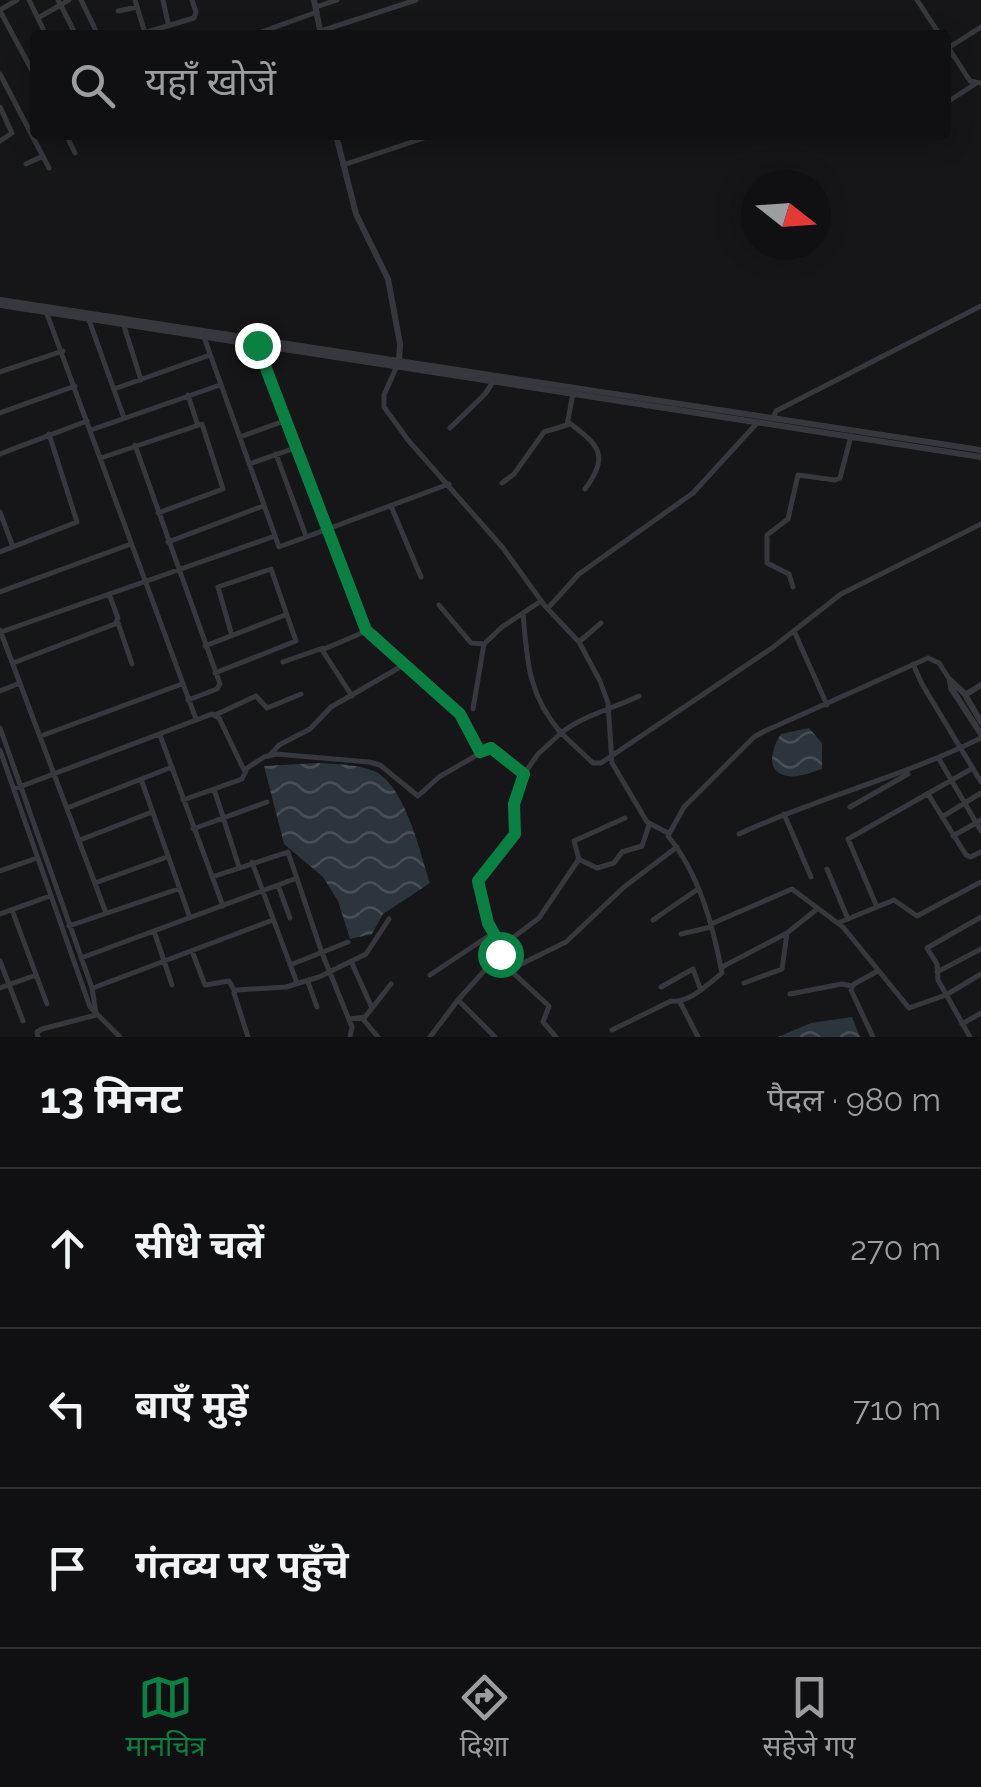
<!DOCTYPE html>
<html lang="hi">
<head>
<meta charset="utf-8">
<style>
	body { margin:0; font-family:Raleway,"Noto Sans Devanagari",sans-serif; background:#1e1e20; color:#f1f3f6 }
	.compass { position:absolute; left:741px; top:170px; width:90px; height:90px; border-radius:50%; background:#101012; box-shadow:0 5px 25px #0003; rotate:107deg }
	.stop { position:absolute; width:30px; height:30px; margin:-22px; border:8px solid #0b8043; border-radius:50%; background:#fff }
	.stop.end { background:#0b8043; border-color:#fff; box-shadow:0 2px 10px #0008 }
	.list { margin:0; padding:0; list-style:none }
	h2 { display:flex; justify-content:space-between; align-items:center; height:130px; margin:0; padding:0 40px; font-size:42px }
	h2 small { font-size:32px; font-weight:400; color:#9c9d9f }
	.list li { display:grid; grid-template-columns:65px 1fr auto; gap:30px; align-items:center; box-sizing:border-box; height:160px; padding:0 40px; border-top:2px solid #303032 }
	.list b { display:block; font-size:38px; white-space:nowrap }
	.list em { font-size:32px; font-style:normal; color:#9c9d9f }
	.icon { flex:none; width:55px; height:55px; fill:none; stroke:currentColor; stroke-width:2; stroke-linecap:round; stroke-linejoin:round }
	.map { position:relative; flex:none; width:981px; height:1037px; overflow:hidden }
	.search { position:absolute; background:#101012; box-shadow:0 5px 25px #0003; left:30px; right:30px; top:30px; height:110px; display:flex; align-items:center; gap:25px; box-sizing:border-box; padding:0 35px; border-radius:10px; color:#9c9d9f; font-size:38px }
	.sheet { height:610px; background:#101012 }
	nav { display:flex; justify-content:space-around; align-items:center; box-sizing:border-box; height:140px; border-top:2px solid #303032; background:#101012; font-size:28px; color:#9c9d9f }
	nav a { display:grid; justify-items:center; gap:5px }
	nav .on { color:#0b8043 }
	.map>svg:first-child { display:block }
	.water { fill:url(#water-waves) }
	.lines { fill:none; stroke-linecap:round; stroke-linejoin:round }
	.minor { stroke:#37383d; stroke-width:5 }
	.tertiary { stroke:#37383d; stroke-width:6 }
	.route { stroke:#0b8043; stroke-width:12 }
</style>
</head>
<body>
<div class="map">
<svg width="981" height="1037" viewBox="0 0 981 1037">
	<defs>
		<pattern id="water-waves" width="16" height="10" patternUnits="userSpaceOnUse" patternTransform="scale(2.5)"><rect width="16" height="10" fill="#2c353c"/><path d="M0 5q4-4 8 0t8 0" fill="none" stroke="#485056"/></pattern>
	</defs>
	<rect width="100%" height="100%" fill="#161618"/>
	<path class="water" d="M809 728 822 743V769C812 772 798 778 788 776 764 773 772 747 781 734Z
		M318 763C336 764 357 764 374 771 405 785 420 852 430 883L383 914 372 934 350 939 338 901 323 877 284 844 264 766Z
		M852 1017 860 1037H778L811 1023Z"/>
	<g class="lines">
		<path class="minor" d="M29 0 46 35
			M58 0 76 35
			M81 0 98 35
			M135 0 145 33
			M163 0 168 23
			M917 0 940 35
			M316 7 337 0
			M0 10 17 0
			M0 11 35 76
			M118 11 137 7
			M38 18 69 0
			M321 31 416 0
			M137 35 194 18 196 12 192 0
			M253 35 317 12
			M946 44 970 81 981 83
			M948 48 981 27
			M0 74 49 168
			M946 103 975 84
			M0 107 12 133 0 141
			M66 135 75 153
			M26 164 43 156
			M343 165 430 136
			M47 314 196 719
			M89 320 124 418
			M124 326 141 380
			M204 337 279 547 449 484
			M257 345 366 627 364 632 322 650 352 696
			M396 368 384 395V407L408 440 503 548 545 606 579 642 600 681 608 703 612 763 647 822 668 833
			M0 372 63 351
			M114 389 210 355
			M188 395 197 423
			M0 413 75 386
			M773 418 776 411 981 306
			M568 422C599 445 610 455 585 489
			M450 428 485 394 493 382
			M91 430 220 385
			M240 437 287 420
			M135 445 220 684 217 689 188 700
			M0 454 87 421
			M276 454 306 536
			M101 458 202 424 223 489 158 513
			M249 464 298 447
			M502 483 514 474 544 432 567 425 573 393
			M391 506 421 577
			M0 512 13 547
			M168 542 263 506
			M0 552 77 522 49 434
			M793 587 789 574 767 563V535L788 519 798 475 835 480 840 478 851 436
			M0 592 131 544
			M439 605 471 643 484 644
			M548 608 579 574 693 493 758 422
			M118 623 132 664
			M0 630 106 913
			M366 630 404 666
			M794 631 827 705
			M1 632 275 536
			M232 636 218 587 268 570
			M580 641 601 623
			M205 646 285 615
			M283 662 323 648
			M13 663 115 624 118 618 109 594
			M913 664 922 684 981 782
			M215 673 296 641 271 569
			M0 691 20 683
			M639 696C612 709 584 715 561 733L593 763H601L772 648 841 594 981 524
			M473 709 484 644 502 627 541 601
			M215 715 256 696 267 708 301 694
			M0 728 92 988 96 1013
			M160 735 223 906
			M41 736 182 684
			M0 750 90 1007 120 1037
			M270 755 279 745 310 729 331 707 402 666 412 668 463 717 480 752
			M939 759 981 831
			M141 779 190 918
			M14 789 212 714 219 718 244 770 264 757 276 754 369 762 380 765 418 796 439 777 489 748 524 774
			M214 789 239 867
			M928 794 966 855 970 857 981 852
			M183 800 242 779 246 771
			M850 807 908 774
			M67 808 172 767
			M784 814 811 877
			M942 817 981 793
			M193 829 267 802
			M739 834C818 797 903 777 981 738
			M953 836 981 820
			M80 840 152 812
			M578 859 597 868 614 863 622 852 642 846 649 825
			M252 862 297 983
			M827 869 848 919
			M0 871 37 858
			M212 877 288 852 322 953 352 1027 350 1037
			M95 883 167 857
			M278 885 290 918
			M877 907 848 839 973 768
			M12 910 47 1004
			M0 914 50 896
			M653 920 698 889
			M838 923 894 900 917 916 981 882
			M711 924 792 889 843 927 909 1008 946 995 981 974
			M69 926 178 889
			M154 931 172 985
			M681 934 711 927
			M502 946 539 918 579 859 574 841 625 818
			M192 951 205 985 229 981 234 990
			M81 958 297 878
			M497 958 549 1006 543 1022 556 1037
			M0 961 23 1021
			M351 961 372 1008
			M290 965 348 942
			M722 967 787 933 817 909
			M511 969 566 942 624 887 677 847
			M937 972 981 949
			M430 975 493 933
			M308 982 317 1007
			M744 983 782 969 787 933
			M661 987 693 969 700 988
			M0 988 36 975
			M93 988 273 920
			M790 994 842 984 852 986
			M458 1000 495 1037
			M680 1002 698 1037
			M362 1018 378 1037
			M349 1019 365 1017 391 984
			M962 1024 981 1013
			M612 1030 671 1001C690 1003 708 984 722 973 713 925 699 874 668 836L684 807 754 737 765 731 928 658 939 663 950 680
			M38 1037 37 1032 42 1029 96 1015
			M248 1037 234 993 236 990 286 987 319 977 366 954 389 919
			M430 1037 458 1000 502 951 488 923 478 881 515 834 514 804 524 774 538 754 561 733C528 695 527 661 523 613
			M873 1037 851 990 854 984 878 971
			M970 1037 938 980 937 964 927 948 981 917"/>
		<path class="tertiary" d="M314 0 321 35
			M336 135 356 214 388 279 400 344 399 362
			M0 300 981 450
			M0 305 981 457
			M950 680 951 688 981 734
			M950 680 964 693 981 722
			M965 695 981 685"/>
	</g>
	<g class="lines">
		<path class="route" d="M257 345 366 630 460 714 480 752 491 748 524 774 514 804 515 834 478 881 488 923 502 948 500 954"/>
	</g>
</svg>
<svg class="compass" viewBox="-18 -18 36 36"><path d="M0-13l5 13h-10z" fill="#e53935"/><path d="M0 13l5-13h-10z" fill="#9c9d9f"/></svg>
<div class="stop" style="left:500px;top:954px"></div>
<div class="stop end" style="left:257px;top:345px"></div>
<div class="search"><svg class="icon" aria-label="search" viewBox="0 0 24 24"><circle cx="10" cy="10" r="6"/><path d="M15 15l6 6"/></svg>यहाँ खोजें</div>
</div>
<section class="sheet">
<h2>13 मिनट<small>पैदल · 980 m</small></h2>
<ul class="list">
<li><svg class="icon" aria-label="ahead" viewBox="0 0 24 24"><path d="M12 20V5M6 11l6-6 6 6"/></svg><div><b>सीधे चलें</b></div><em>270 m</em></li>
<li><svg class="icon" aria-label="left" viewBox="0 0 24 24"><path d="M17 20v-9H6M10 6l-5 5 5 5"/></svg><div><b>बाएँ मुड़ें</b></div><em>710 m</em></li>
<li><svg class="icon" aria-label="arrive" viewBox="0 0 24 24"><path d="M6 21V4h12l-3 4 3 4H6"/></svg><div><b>गंतव्य पर पहुँचे</b></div></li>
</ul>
</section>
<nav>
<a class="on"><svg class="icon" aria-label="map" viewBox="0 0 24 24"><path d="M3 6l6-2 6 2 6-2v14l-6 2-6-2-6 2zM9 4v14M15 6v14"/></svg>मानचित्र</a>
<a><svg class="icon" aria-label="directions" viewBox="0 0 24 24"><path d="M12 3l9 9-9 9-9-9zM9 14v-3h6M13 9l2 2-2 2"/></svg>दिशा</a>
<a><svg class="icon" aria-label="saved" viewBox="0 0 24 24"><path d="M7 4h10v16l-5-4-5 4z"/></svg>सहेजे गए</a>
</nav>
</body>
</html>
